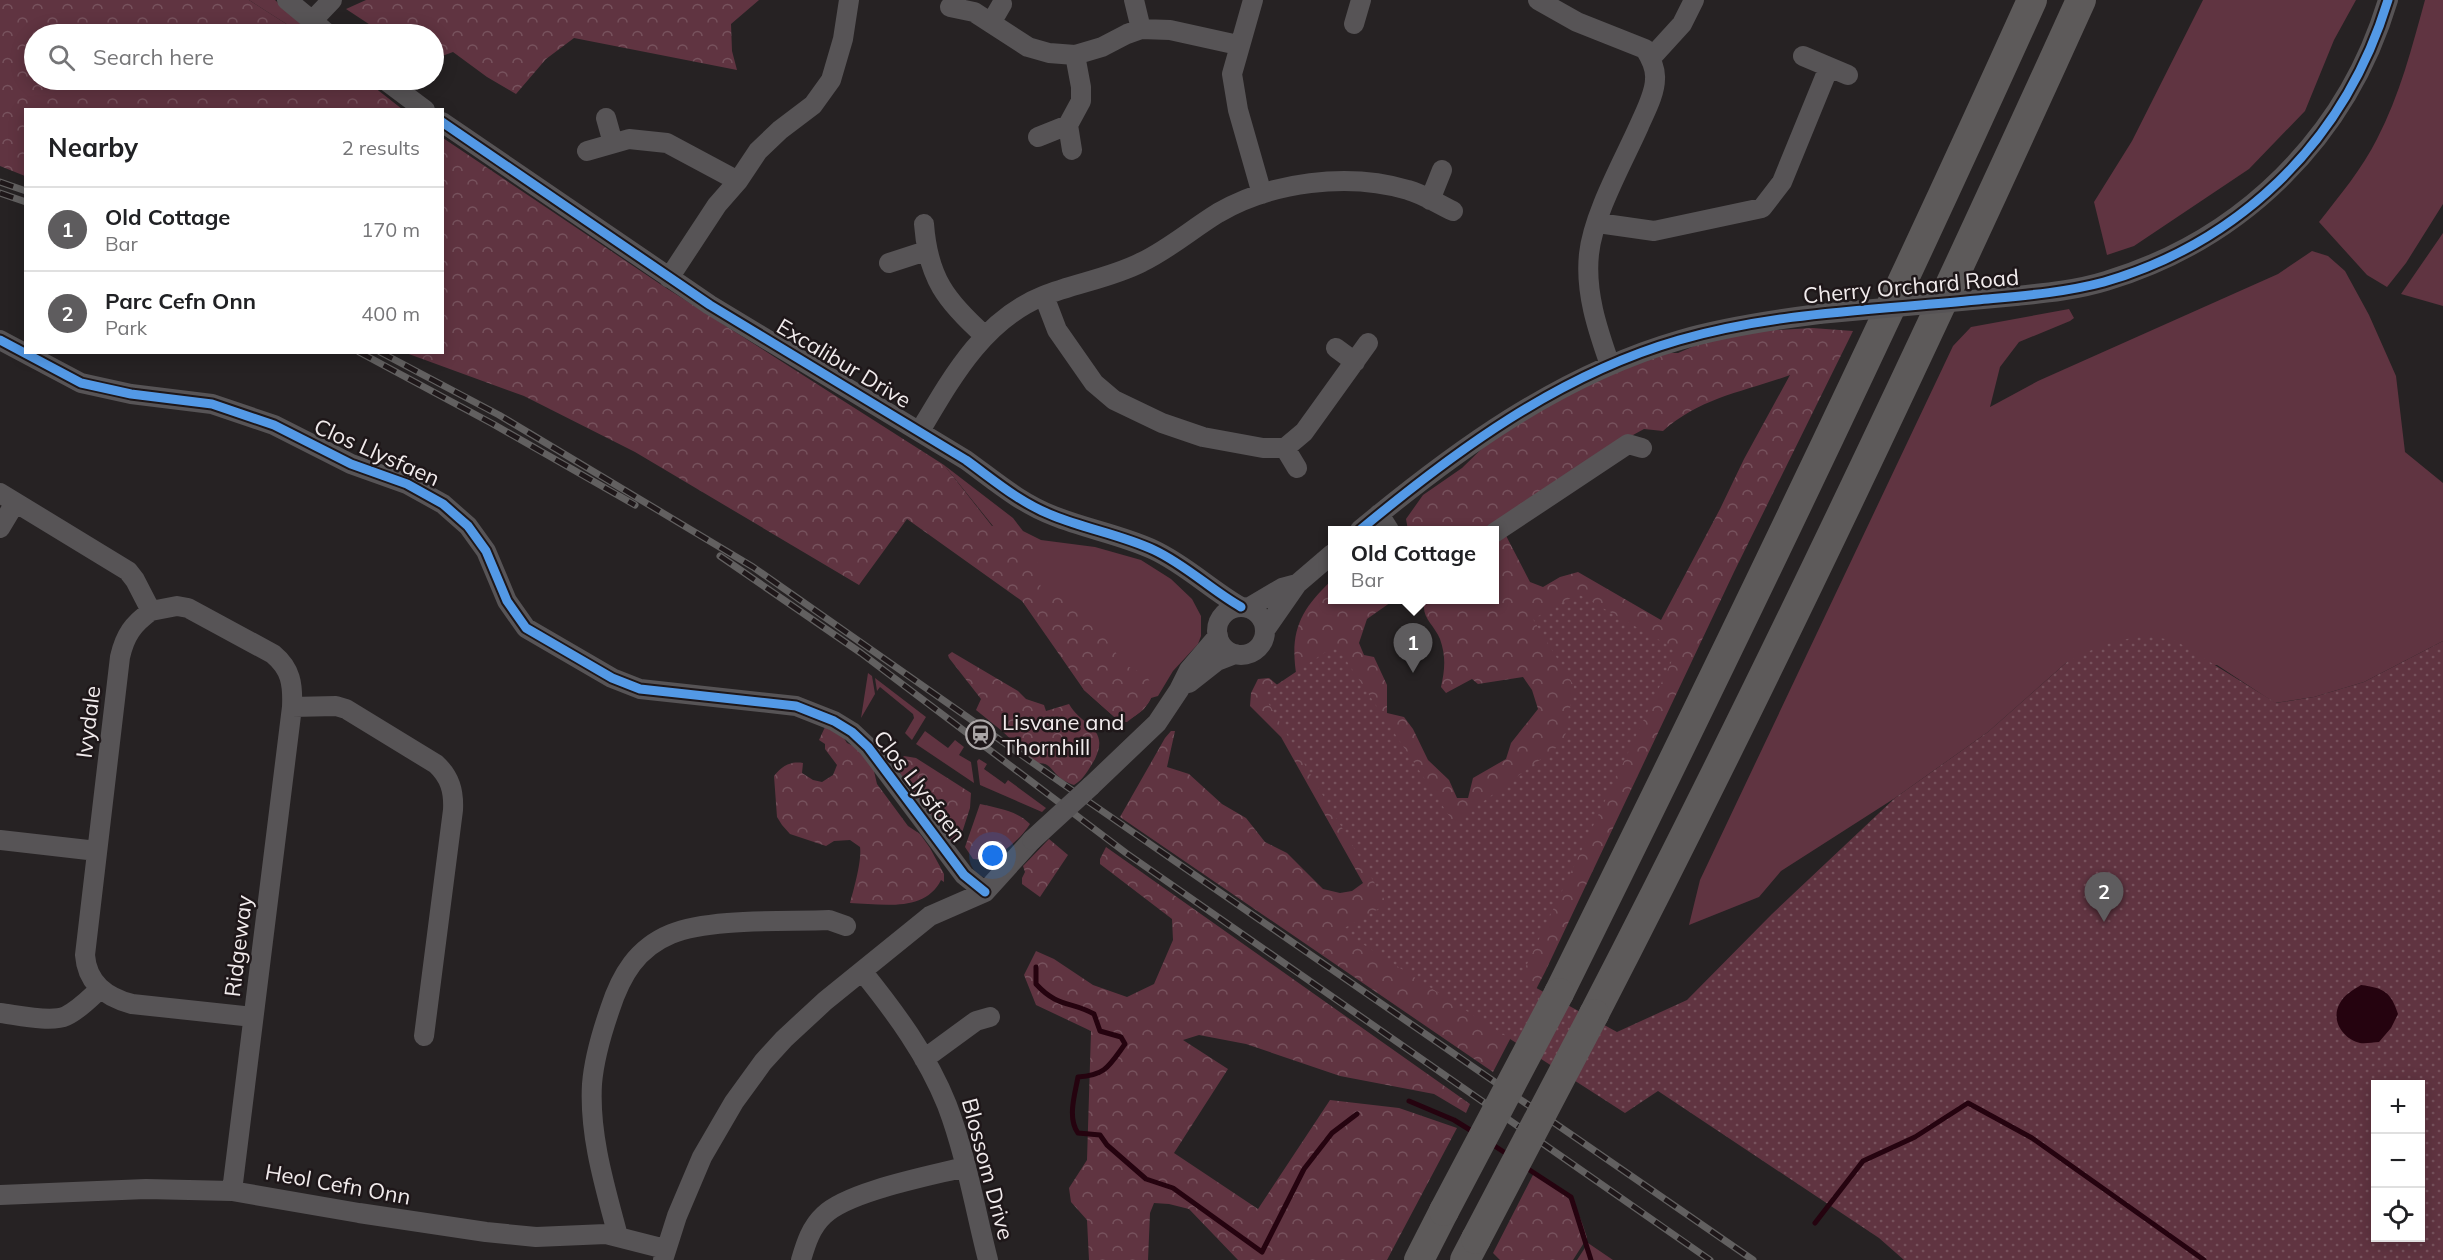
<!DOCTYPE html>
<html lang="en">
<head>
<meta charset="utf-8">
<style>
	body { margin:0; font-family:Mulish,sans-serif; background:#f2f2f2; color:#202124 }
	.controls { position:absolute; right:18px; bottom:18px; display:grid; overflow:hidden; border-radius:0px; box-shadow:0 3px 15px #0003 }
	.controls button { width:54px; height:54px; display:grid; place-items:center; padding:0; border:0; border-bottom:2px solid #e0e0e0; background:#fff; color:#202124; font:30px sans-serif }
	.you { position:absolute; left:993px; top:856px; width:21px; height:21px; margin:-15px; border:4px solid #fff; border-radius:50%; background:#1a73e8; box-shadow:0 0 0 9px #1a73e833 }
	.badge { display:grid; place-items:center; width:39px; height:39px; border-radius:50%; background:#5e5c5e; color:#fff; font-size:20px; font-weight:700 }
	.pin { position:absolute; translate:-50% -50px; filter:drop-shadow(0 2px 3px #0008) }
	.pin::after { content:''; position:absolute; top:32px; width:21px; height:18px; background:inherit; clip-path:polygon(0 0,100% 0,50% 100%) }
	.popup { position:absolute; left:1328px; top:526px; width:171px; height:78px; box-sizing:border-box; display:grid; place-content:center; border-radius:0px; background:#fff; filter:drop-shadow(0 2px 4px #0005); font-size:20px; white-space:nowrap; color:#757577 }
	.popup b { font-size:22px; color:#202124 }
	.popup::after { content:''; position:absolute; left:50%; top:100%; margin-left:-12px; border:12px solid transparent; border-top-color:#fff }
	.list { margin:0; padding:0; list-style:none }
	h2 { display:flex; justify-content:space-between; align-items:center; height:78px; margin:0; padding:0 24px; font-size:26px }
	h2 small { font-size:20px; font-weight:400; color:#757577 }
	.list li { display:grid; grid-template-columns:39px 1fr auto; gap:18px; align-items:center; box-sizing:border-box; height:84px; padding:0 24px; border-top:2px solid #e0e0e0 }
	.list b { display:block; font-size:22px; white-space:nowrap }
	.list p { margin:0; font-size:20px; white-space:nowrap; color:#757577 }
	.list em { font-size:20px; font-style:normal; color:#757577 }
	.icon { flex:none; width:33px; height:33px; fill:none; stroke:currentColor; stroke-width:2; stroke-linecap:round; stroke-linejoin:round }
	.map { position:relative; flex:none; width:2443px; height:1260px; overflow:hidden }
	.search { position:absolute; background:#fff; box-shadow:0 3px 15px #0003; left:24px; top:24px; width:420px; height:66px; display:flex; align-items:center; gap:15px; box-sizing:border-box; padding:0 21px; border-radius:33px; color:#757577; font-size:22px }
	.panel { position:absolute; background:#fff; box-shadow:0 3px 15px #0003; left:24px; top:108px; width:420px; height:246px; border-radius:0px }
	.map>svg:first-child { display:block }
	.grass { fill:#603441 }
	.forest { fill:url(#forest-crowns); fill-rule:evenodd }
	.park { fill:url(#park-dots); fill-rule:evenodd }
	.water { fill:#25030f }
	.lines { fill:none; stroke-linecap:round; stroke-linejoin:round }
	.stream { stroke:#25030f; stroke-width:5 }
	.minor { stroke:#575456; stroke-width:20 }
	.highway { stroke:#5d5a5a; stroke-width:30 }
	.rail-casing { stroke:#626060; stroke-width:7 }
	.rail { stroke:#1e1719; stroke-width:4.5; stroke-dasharray:14; stroke-linecap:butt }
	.minor-bridge { stroke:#575456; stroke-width:20 }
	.highway-bridge { stroke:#5d5a5a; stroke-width:30 }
	.cycleway-casing { stroke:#1e1719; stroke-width:13 }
	.cycleway { stroke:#5399e6; stroke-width:9 }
	.labels { text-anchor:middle; stroke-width:5; stroke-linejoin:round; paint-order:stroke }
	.street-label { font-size:22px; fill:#f1ebec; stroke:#1e1719 }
	.poi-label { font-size:22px; fill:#f1ebec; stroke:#1e1719; text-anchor:start }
</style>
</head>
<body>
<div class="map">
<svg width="2443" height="1260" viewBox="0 0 2443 1260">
	<defs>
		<pattern id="forest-crowns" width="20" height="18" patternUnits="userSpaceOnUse" patternTransform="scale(1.5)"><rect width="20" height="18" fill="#603441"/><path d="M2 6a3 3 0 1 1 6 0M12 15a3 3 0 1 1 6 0" fill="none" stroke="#77525d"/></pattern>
		<pattern id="park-dots" width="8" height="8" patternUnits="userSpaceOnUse" patternTransform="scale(1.5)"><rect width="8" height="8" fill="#603441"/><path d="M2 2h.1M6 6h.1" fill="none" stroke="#77525d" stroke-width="1.8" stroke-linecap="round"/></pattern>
	</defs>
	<rect width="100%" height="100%" fill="#262223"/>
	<path class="grass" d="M249 0H275L312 34H302Z
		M2203 0H2356L2334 40 2305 111 2249 169 2134 246 2107 255 2094 202 2132 141Z
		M2425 0H2443V204L2406 263 2387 287 2367 275 2319 222C2340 195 2362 169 2377 139 2400 95 2412 47 2425 0Z
		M2443 233V306L2401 294Z
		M2312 251 2328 256 2345 271 2369 315 2396 376 2405 452 2443 483V641L2364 682 2314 697 2275 703 2217 665 2067 662 1988 732 1895 798 1781 871 1759 897 1689 925 1700 880 1953 346 1971 327 2069 309 2074 318 2070 321 2019 342 2000 367 1990 407 2038 381 2278 274Z
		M944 465 1013 518 1023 531 1041 540 1095 547 1141 560 1171 579 1192 599 1201 616V636L1198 644 1173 671 1158 696 1151 698 1144 709 1127 722H1120L1084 690 993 526Z
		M868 673 872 676 875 694 861 718Z
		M875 678 926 717 912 740 905 733 914 718 913 714 880 687 877 691Z
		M925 731 948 748 955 740 964 747 959 755 971 762 974 783 916 744Z
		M979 759 987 764 984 769 1005 784 1008 780 1046 808 1042 812 980 785 977 761Z
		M1588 1243 1613 1260H1577Z"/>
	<path class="forest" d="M0 0H249L302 34H34V80H365L402 109 26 110 25 176 0 166Z
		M366 0H759L731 24 732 51 737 70 574 38 546 59 516 94 487 77 453 52 434 59V34H384L346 9Z
		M443 138 663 286 944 465 992 526C1042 527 1034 554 1042 593L1062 597 1080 605 1125 665 1146 675C1148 679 1152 684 1153 689 1154 704 1133 721 1120 722L1084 690 1022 601 907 519 859 585 635 452 524 396 406 353 442 352Z
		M1812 328 1853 331 1734 572 1545 972 1493 1072 1120 817 1165 738 1171 731H1175L1167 767 1189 774 1222 804 1246 818 1265 842 1287 853 1323 889 1340 893 1352 891 1363 883 1281 737 1250 706 1251 693 1258 679 1269 678 1481 858 1297 679C1289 633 1299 611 1332 580V600H1394L1367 619 1359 643 1364 655 1374 657 1387 685V713L1404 717 1413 729 1428 760 1449 780 1457 798H1468L1473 778 1506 759 1511 743 1538 709 1532 690 1523 677 1478 684 1472 679 1446 693 1441 687C1445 669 1446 656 1440 639 1434 624 1420 617 1425 600H1494V530H1408L1406 519 1423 495 1462 468 1498 433 1580 387 1662 353H1678L1701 343 1758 331ZM1790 375 1744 459 1720 509 1661 620 1578 572 1560 577 1543 587 1530 582 1501 526 1622 441 1644 429 1663 431C1701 397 1744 392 1790 375Z
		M952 652 1018 691 1026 699 1044 705 1046 711 1069 704C1082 727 1110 727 1095 759 1089 769 1084 779 1074 785 1068 783 1060 779 1056 774 1049 766 1048 763 1036 763L1002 731 976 710 981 699 949 658 948 655Z
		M825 727 842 735 847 743 858 748 873 767 877 784 908 826 920 834 930 848 944 874V882L941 880C925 913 880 904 850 903 854 889 862 860 860 847L850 840 834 841 826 846 790 834 782 825 777 817 774 776C782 766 790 761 803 763L802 773 813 780 822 782 833 775 837 765 825 749V744L819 740Z
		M904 756 916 758 971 793 970 808 959 842 952 843 940 826 929 823 899 771 898 763Z
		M980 804C997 808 1018 811 1030 824 1019 841 995 863 973 859L965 847Z
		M1049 839 1068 855 1040 897 1022 884V878L1025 872 1023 866Z
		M1106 847 1470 1104 1466 1113 1434 1094 1340 1076 1246 1044 1199 1035 1183 1040 1228 1069 1174 1153 1258 1209 1330 1100 1399 1108 1457 1128 1387 1260H1238L1189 1209 1169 1204 1154 1203 1150 1213 1148 1260H1089L1087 1220 1071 1202 1069 1188 1087 1160 1091 1031 1036 1005 1024 975 1036 951 1054 959 1093 985 1127 997 1154 984 1173 940 1172 919 1100 864V859Z
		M1534 1173C1567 1193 1576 1200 1587 1238L1573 1260H1500L1493 1253Z"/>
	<path class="park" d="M1578 594 1677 650 1520 979 1617 1032 1687 1000 1772 914 1895 798 1988 732 2067 662 2102 645 2144 635 2176 641 2276 703 2314 697 2364 682 2443 641V1260H1904L1879 1238 1658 1091 1625 1113 1341 930 1387 904 1263 694 1336 645 1454 823 1564 742 1574 686 1533 619ZM2376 1084H2420V1238H2376Z"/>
	<path class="water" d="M2361 985C2384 988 2391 992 2398 1014L2391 1028 2379 1042C2373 1042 2366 1044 2360 1043 2343 1039 2330 1020 2340 1003 2344 995 2353 990 2361 985Z"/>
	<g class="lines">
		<path class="stream" d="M1036 967V984C1058 1008 1071 1001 1094 1014L1100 1031 1121 1037 1125 1044C1109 1066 1106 1075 1078 1077 1075 1094 1067 1118 1078 1133L1100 1135 1107 1145 1146 1179 1173 1188 1262 1252 1304 1169 1332 1133 1357 1114
			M1409 1101 1454 1120 1475 1133
			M1490 1143 1510 1156
			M1525 1167 1571 1197 1591 1260
			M1815 1223 1863 1161 1915 1137 1968 1103 2032 1138 2204 1260"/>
		<path class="minor" d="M287 0 328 34
			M1134 0 1141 29
			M1253 0 1232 74 1238 110 1262 194
			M1538 0 1577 22 1645 49C1650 57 1656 68 1655 79 1655 94 1645 112 1639 126 1623 162 1593 215 1589 254 1585 292 1597 328 1610 365
			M950 7 974 12 1028 47 1049 53 1075 55 1102 47 1127 34 1141 29 1170 30 1238 45
			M311 22 332 0
			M991 23 1002 4
			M1354 24 1361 0
			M1803 56 1848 75
			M1651 58 1682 24 1694 0
			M385 80 425 110
			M606 118 613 143
			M442 122 710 305 966 460C995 481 1020 503 1054 516 1086 529 1122 535 1154 550 1186 565 1211 590 1241 607
			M1068 125 1072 150
			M1038 137 1068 125 1081 101V87L1075 55
			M587 151 629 139 667 143 738 181
			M1430 200 1442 170
			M1598 223 1654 231 1762 208 1782 182 1829 67
			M924 224C928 278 946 301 985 336
			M889 263 926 251
			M669 278 717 205 738 181 758 151 780 130 813 105 831 80 843 39 849 0
			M1044 296 1057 330 1094 383 1114 400 1162 423 1203 437 1263 448H1285L1304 432 1368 343
			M2016 296C2046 293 2077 290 2106 281 2242 240 2347 137 2388 0
			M0 340 81 383 131 394 212 404 274 425 351 464 407 484 443 504 468 526 486 551 507 601 526 628 612 678 640 689 796 706 834 721 852 732 868 747 964 875 985 892
			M1336 348 1355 362
			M920 431C951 379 983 320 1043 296 1075 283 1111 278 1142 262 1169 249 1192 229 1218 213 1271 182 1348 172 1408 190 1423 194 1438 204 1453 211
			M1285 448 1297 468
			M0 493 128 571 135 580 151 611 177 606 188 608 273 654C291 669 293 684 292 707L232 1191
			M1379 514 1389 530
			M0 528 15 503
			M1360 530C1455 451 1559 375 1680 340 1725 327 1772 320 1819 314
			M1494 533 1628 444 1642 448
			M1217 631a24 24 0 1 1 48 0a24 24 0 1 1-48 0Z
			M1248 608 1282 588 1297 584
			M151 611C133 624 125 635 120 657L85 955C87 983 106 997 132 1004L253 1017
			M1265 630 1297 584 1332 554
			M1189 683 1217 661 1235 654
			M292 707 336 706 346 709 436 764C450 777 454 791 453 810L424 1036
			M1091 786 1157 723 1179 690 1189 670 1218 636
			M0 840 97 851
			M862 971C895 1012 927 1055 947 1105 966 1155 975 1209 988 1260
			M0 1013C17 1015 51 1023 66 1016 79 1010 90 998 100 989
			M924 1059 976 1021 990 1017
			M0 1195 146 1189 232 1191 359 1213 486 1232 536 1237 606 1234 665 1249
			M618 1236C605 1187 589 1135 592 1084 594 1059 602 1032 610 1009 621 975 637 948 671 934 710 918 785 922 829 920L846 926
			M663 1260 677 1216 702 1157 734 1102 763 1062 784 1039 825 1001 930 916 985 892 1032 840
			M801 1260C806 1243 811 1227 824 1215 849 1191 930 1176 965 1167"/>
		<path class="highway" d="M1559 993C1722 664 1881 335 2032 0
			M1594 1014C1766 681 1926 342 2081 0
			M1419 1260 1444 1211
			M1465 1260 1476 1239"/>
		<defs>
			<path id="rail" d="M0 182 26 191
				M0 193 26 202
				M359 352 493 424 635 505
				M380 352 499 415 753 567 1063 784 1753 1260
				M720 556 861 653 1126 853 1710 1260"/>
		</defs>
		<use href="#rail" class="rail-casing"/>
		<use href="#rail" class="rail"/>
		<path class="minor-bridge" d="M1819 314 2016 296
			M1032 840 1091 786"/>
		<path class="highway-bridge" d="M1444 1211 1559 993
			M1476 1239 1594 1014"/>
		<defs>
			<path id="cycleway" d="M442 122 710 305 966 460C995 481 1020 503 1054 516 1086 529 1122 535 1154 550 1186 565 1211 590 1241 607
				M0 340 81 383 131 394 212 404 274 425 351 464 407 484 443 504 468 526 486 551 507 601 526 628 612 678 640 689 796 706 834 721 852 732 868 747 964 875 985 892
				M1360 530C1455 451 1558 375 1679 340 1776 312 1877 310 1977 300 2019 296 2063 293 2104 282 2170 263 2229 229 2278 182 2330 132 2367 69 2388 0"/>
		</defs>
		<use href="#cycleway" class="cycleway-casing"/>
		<use href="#cycleway" class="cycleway"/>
	</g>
	<defs>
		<symbol id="station-ring" viewBox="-11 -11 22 22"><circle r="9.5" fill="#1e1719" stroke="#aaa5a6" stroke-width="1.5"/><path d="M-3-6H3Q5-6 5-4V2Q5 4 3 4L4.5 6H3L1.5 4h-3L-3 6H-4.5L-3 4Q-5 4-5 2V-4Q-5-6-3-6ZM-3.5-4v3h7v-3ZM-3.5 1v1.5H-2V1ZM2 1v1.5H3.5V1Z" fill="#aaa5a6"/></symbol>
	</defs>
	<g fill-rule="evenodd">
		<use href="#station-ring" x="964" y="718" width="33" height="33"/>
	</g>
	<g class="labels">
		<g class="street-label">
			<text transform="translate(1911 286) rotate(-5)" y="8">Cherry Orchard Road</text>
			<text transform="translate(844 363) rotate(31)" y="8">Excalibur Drive</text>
			<text transform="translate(377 452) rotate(24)" y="8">Clos Llysfaen</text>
			<text transform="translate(88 722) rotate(-83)" y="8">Ivydale</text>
			<text transform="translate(920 786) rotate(52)" y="8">Clos Llysfaen</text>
			<text transform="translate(238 946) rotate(-83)" y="8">Ridgeway</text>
			<text transform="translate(988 1169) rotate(75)" y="8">Blossom Drive</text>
			<text transform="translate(338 1184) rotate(10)" y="8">Heol Cefn Onn</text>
		</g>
		<g class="poi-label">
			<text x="1002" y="730">Lisvane and<tspan x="1002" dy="25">Thornhill</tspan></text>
		</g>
	</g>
</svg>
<div class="controls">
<button>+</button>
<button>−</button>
<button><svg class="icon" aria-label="locate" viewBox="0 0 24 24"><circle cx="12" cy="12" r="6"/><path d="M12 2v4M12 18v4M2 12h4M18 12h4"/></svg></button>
</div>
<div class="you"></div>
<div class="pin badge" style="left:1413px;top:673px">1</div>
<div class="popup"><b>Old Cottage</b>Bar</div>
<div class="pin badge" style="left:2104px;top:922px">2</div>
<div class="search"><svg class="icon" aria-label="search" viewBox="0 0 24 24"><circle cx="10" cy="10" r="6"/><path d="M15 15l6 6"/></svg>Search here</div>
<section class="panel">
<h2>Nearby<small>2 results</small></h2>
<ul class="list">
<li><span class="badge">1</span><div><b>Old Cottage</b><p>Bar</p></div><em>170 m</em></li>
<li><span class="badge">2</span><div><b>Parc Cefn Onn</b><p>Park</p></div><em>400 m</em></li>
</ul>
</section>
</div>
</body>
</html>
